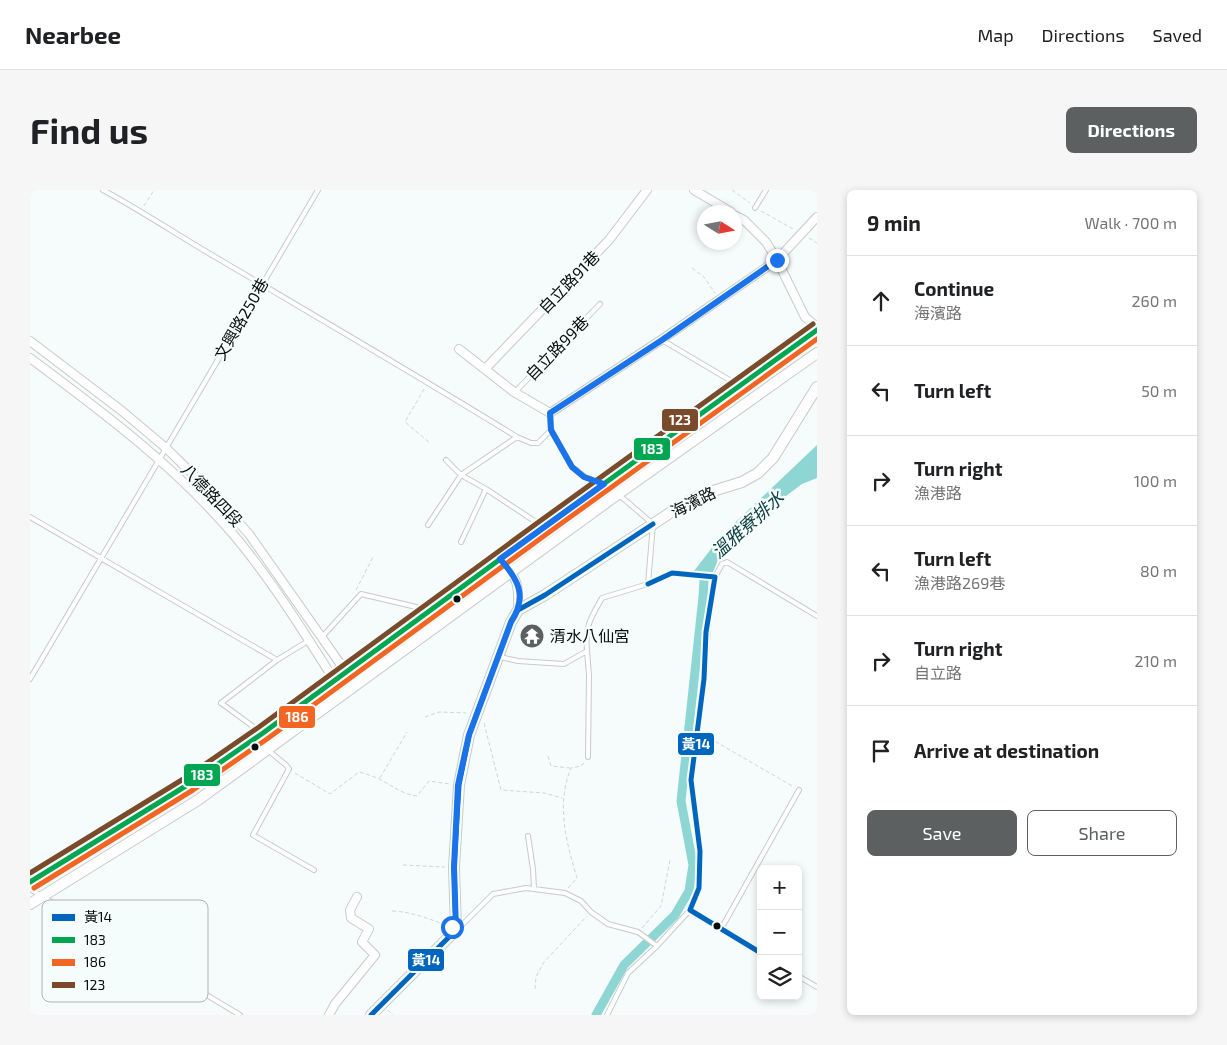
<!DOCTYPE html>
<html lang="en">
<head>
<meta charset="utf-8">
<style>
	body { margin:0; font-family:"Exo 2","Noto Sans TC",sans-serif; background:#f6f6f6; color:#202124 }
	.controls { position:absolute; right:15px; bottom:15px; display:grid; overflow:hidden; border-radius:8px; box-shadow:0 2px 8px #0003 }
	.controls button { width:45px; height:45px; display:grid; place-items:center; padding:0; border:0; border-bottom:1px solid #e0e0e0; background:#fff; color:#202124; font:25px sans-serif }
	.compass { position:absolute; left:667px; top:15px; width:45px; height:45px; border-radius:50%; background:#fff; box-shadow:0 2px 8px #0003; rotate:101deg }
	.stop { position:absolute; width:15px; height:15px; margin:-11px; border:4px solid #1a73e8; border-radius:50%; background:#fff }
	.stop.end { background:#1a73e8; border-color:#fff; box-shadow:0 1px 5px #0008 }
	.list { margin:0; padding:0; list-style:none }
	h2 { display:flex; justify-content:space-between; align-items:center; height:65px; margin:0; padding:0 20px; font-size:21px }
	h2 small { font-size:16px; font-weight:400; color:#757577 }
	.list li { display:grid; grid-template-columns:32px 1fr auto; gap:15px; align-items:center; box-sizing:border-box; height:90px; padding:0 20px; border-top:1px solid #e0e0e0 }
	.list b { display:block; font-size:19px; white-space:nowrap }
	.list p { margin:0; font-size:16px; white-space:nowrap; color:#757577 }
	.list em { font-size:16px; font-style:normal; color:#757577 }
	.actions { display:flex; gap:10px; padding:15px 20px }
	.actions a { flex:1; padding:11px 0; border:1px solid #5d6060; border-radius:8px; text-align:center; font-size:18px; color:#5d6060 }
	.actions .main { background:#5d6060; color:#fff }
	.icon { flex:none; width:28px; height:28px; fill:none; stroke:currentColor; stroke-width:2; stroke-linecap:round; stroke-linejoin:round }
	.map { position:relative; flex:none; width:787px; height:825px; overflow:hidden; border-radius:8px }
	header { display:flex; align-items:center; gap:30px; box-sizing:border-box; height:70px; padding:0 25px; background:#fff; border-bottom:1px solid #e0e0e0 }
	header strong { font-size:24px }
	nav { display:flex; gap:28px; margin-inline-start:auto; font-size:18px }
	.intro { display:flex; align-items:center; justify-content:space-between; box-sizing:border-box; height:120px; padding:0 30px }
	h1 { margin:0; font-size:35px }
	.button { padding:12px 22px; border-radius:8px; background:#5d6060; color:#fff; font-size:18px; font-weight:700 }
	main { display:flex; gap:30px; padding:0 30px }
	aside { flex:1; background:#fff; border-radius:8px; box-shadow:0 2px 8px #0003 }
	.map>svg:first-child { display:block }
	.water { fill:#8dd6d4 }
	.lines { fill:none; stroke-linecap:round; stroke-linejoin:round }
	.canal { stroke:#8dd6d4; stroke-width:9 }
	.service-casing { stroke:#c7cbca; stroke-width:6 }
	.minor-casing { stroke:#c7cbca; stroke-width:10 }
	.tertiary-casing { stroke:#c7cbca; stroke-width:12 }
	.path { stroke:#d3d4d4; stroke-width:1; stroke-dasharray:4 2.5; stroke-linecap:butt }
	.service { stroke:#fefefe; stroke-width:4 }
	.minor { stroke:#fefefe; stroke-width:8 }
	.tertiary { stroke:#fefefe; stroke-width:10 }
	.bus-1-casing { stroke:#f5fcfc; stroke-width:9 }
	.bus-2-casing { stroke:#f5fcfc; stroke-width:9 }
	.bus-3-casing { stroke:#f5fcfc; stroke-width:9 }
	.bus-4-casing { stroke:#f5fcfc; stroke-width:9 }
	.bus-1 { stroke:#0065bd; stroke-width:5 }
	.bus-2 { stroke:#00a651; stroke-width:5 }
	.bus-3 { stroke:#f26522; stroke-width:5 }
	.bus-4 { stroke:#7a4b2a; stroke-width:5 }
	.route { stroke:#1a73e8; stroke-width:6 }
	.bus-dot { fill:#0a0d0d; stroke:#f5fcfc; stroke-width:2 }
	.labels { text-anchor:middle; stroke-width:5; stroke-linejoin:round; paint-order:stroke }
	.street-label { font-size:16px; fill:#0a0d0d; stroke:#f5fcfc }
	.poi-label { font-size:16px; fill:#0a0d0d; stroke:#f5fcfc; text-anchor:start }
	.water-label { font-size:18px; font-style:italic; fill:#0d3e3d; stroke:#f5fcfc }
	.key { fill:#f5fcfc; stroke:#aeb4b4; stroke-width:1 }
	.key-label { font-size:14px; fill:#0a0d0d }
	.line-badge { stroke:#f5fcfc; stroke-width:2 }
	.badge-label { font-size:14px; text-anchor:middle; font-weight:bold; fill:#fff }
</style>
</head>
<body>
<header>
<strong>Nearbee</strong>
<nav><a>Map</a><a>Directions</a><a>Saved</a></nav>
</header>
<div class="intro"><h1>Find us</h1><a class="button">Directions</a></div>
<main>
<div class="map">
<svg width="787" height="825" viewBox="0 0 787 825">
	<rect width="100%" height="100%" fill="#f6fbfb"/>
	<path class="water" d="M787 255V288L772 294 756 306 699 355 690 365 683 382 681 383 664 381 691 346Z"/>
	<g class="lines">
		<path class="canal" d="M566 825 594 775 645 725 659 701 663 675 651 611 673 407 675 375 678 372"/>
		<defs>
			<path id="service" d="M73 0C112 21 149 46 187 68 287 127 388 186 487 247L501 253H508L521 240
				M725 18 736 0
				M632 150 708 195
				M485 202 570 114
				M520 223 521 240 542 277 555 287 574 294 588 304 623 334 618 394
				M416 270 431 285 456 299 512 336
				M0 327 247 470
				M398 335 431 285 487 247
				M431 352 456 299
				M292 447 331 404 399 420
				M557 461 559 485 558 567
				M470 467 488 471 534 474 557 461C555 436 560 429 572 408L618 394 642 383 685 387
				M0 489 288 0
				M232 543 191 513 247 470 278 451
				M239 561 256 575 259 579 223 645 284 680
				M498 646 503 679 504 699
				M0 699 210 825
				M660 720 731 763
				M428 739 463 704 496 698 535 703 551 711 561 722 578 734 608 742 627 756
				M691 739 769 600
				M768 786 787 797
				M577 825 598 783 627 756 660 720 669 698 670 661 661 590 674 489 680 414 685 387 692 374 697 372 787 426"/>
			<path id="minor" d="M664 0 701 22
				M704 25 714 30 736 52 747 70 775 127 787 137
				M0 151 92 221 136 258 178 299 219 344 316 482 324 496
				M429 159 484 202 520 223 631 150 747 70 787 27
				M0 168C74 223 149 279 208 350 247 398 280 452 313 504
				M455 179 579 50 617 0
				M470 369C488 389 489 394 488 420
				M299 825 305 814 345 765 332 752 339 739 321 728 320 720 327 707"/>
			<path id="tertiary" d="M0 692 159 594 233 543 514 337 787 140
				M0 714 168 610 588 304 787 163
				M341 825 426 740 424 677 429 595 439 545 481 432 488 420 515 405 649 317 670 305 712 292 728 283 743 268 787 197"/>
		</defs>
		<use href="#service" class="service-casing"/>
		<use href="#minor" class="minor-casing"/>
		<use href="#tertiary" class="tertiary-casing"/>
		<path class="path" d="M702 0 720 13
			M114 16 124 0
			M731 21 765 40
			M779 48 787 53
			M662 78 674 87 685 103
			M394 199 375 232 400 253
			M326 400 343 367
			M395 527 409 522 436 523
			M454 533 471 600 514 603 532 608
			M674 545 764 597
			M518 566 521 576 540 578
			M265 583 300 604 329 582C336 584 343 586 349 589 363 596 371 604 387 606L399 591 420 594
			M350 588 377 542
			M373 675 415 677
			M538 698 547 688C536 651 526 615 541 578L551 576 554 573
			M362 721C383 722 396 728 416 735
			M612 738 631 716 640 670
			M505 799 506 787 514 772 557 726
			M358 820 363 825"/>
		<use href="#service" class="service"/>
		<use href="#minor" class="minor"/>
		<use href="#tertiary" class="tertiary"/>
		<defs>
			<path id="bus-1" d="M618 394 642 383 685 387
				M660 720 669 698 670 661 661 590 674 489 676 442 685 387
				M660 720 731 763
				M341 825 426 740 424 677 429 595 439 545 481 432 488 420 515 405 623 334"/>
			<path id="bus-2" d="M0 692 159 594 233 543 514 337 787 140"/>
			<path id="bus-3" d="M4 698 163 600 237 549 518 343 787 149"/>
			<path id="bus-4" d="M0 683 155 588 229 537 510 331 783 134"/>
		</defs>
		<use href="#bus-1" class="bus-1-casing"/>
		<use href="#bus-2" class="bus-2-casing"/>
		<use href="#bus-3" class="bus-3-casing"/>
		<use href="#bus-4" class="bus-4-casing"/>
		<use href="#bus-1" class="bus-1"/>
		<use href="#bus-2" class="bus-2"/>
		<use href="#bus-3" class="bus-3"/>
		<use href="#bus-4" class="bus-4"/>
	</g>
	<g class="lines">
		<path class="route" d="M422 737 426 740 424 677 428 595 439 545 481 432C498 406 488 389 470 369L574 294 554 287 542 277 521 240 520 223 632 150 747 70"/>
	</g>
	<defs>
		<symbol id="temple-disc" viewBox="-11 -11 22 22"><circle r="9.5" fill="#5d6060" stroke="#f5fcfc"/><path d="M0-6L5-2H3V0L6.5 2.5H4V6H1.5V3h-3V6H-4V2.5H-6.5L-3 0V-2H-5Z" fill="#fff"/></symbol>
	</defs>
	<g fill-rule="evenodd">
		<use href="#temple-disc" x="488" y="432" width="28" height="28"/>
	</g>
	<g class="bus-dot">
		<circle cx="427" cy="409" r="4.5"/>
		<circle cx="225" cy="557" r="4.5"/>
		<circle cx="687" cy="736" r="4.5"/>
	</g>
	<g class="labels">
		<g class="street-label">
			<text transform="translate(539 92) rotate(-46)" y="6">自立路91巷</text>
			<text transform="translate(211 129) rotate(-60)" y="6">文興路250巷</text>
			<text transform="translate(527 158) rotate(-46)" y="6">自立路99巷</text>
			<text transform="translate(182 305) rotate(46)" y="6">八德路四段</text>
			<text transform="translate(663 312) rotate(-27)" y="6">海濱路</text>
		</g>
		<g class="poi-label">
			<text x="520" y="452">清水八仙宮</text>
		</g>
		<g class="water-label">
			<text transform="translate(718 335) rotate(-42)" y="6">溫雅寮排水</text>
		</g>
	</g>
	<rect x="12" y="710" width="166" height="102" rx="8" class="key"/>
	<rect x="22" y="724" width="23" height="7" fill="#0065bd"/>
	<rect x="22" y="747" width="23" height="6" fill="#00a651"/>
	<rect x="22" y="769" width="23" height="7" fill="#f26522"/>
	<rect x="22" y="792" width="23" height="6" fill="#7a4b2a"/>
	<g class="key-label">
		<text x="54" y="732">黃14</text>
		<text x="54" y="755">183</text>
		<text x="54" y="777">186</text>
		<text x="54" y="800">123</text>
	</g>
	<g class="line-badge">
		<rect x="631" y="218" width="38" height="24" rx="5" fill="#7a4b2a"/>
		<rect x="603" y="247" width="38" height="24" rx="5" fill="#00a651"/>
		<rect x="248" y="515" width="38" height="24" rx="5" fill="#f26522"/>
		<rect x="647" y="542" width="38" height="24" rx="5" fill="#0065bd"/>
		<rect x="153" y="573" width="38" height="24" rx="5" fill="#00a651"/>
		<rect x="377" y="758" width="38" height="24" rx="5" fill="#0065bd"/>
	</g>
	<g class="badge-label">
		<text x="650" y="235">123</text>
		<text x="622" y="264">183</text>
		<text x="267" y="532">186</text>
		<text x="666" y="559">黃14</text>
		<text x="172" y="590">183</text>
		<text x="396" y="775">黃14</text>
	</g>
</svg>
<div class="controls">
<button>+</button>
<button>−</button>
<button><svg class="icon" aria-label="layers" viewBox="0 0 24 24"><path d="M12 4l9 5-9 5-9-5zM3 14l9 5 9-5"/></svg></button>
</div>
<svg class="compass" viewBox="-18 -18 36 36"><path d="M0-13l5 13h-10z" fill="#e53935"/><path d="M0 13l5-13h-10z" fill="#757577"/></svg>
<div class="stop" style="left:422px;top:737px"></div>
<div class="stop end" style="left:747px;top:70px"></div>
</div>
<aside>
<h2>9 min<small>Walk · 700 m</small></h2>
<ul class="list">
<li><svg class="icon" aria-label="ahead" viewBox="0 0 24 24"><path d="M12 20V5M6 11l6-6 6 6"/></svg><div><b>Continue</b><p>海濱路</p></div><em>260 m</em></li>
<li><svg class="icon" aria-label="left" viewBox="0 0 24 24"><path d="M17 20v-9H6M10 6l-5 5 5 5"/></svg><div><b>Turn left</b></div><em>50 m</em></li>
<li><svg class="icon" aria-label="right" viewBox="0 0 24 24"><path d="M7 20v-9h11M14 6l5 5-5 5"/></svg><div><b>Turn right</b><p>漁港路</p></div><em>100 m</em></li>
<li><svg class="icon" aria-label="left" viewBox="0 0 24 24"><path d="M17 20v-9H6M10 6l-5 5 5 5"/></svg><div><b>Turn left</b><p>漁港路269巷</p></div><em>80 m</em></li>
<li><svg class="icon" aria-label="right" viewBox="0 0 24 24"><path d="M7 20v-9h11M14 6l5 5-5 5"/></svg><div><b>Turn right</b><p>自立路</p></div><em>210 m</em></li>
<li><svg class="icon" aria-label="arrive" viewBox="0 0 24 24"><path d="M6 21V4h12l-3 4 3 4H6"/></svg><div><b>Arrive at destination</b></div></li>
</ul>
<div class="actions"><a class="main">Save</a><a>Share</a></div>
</aside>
</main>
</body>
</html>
